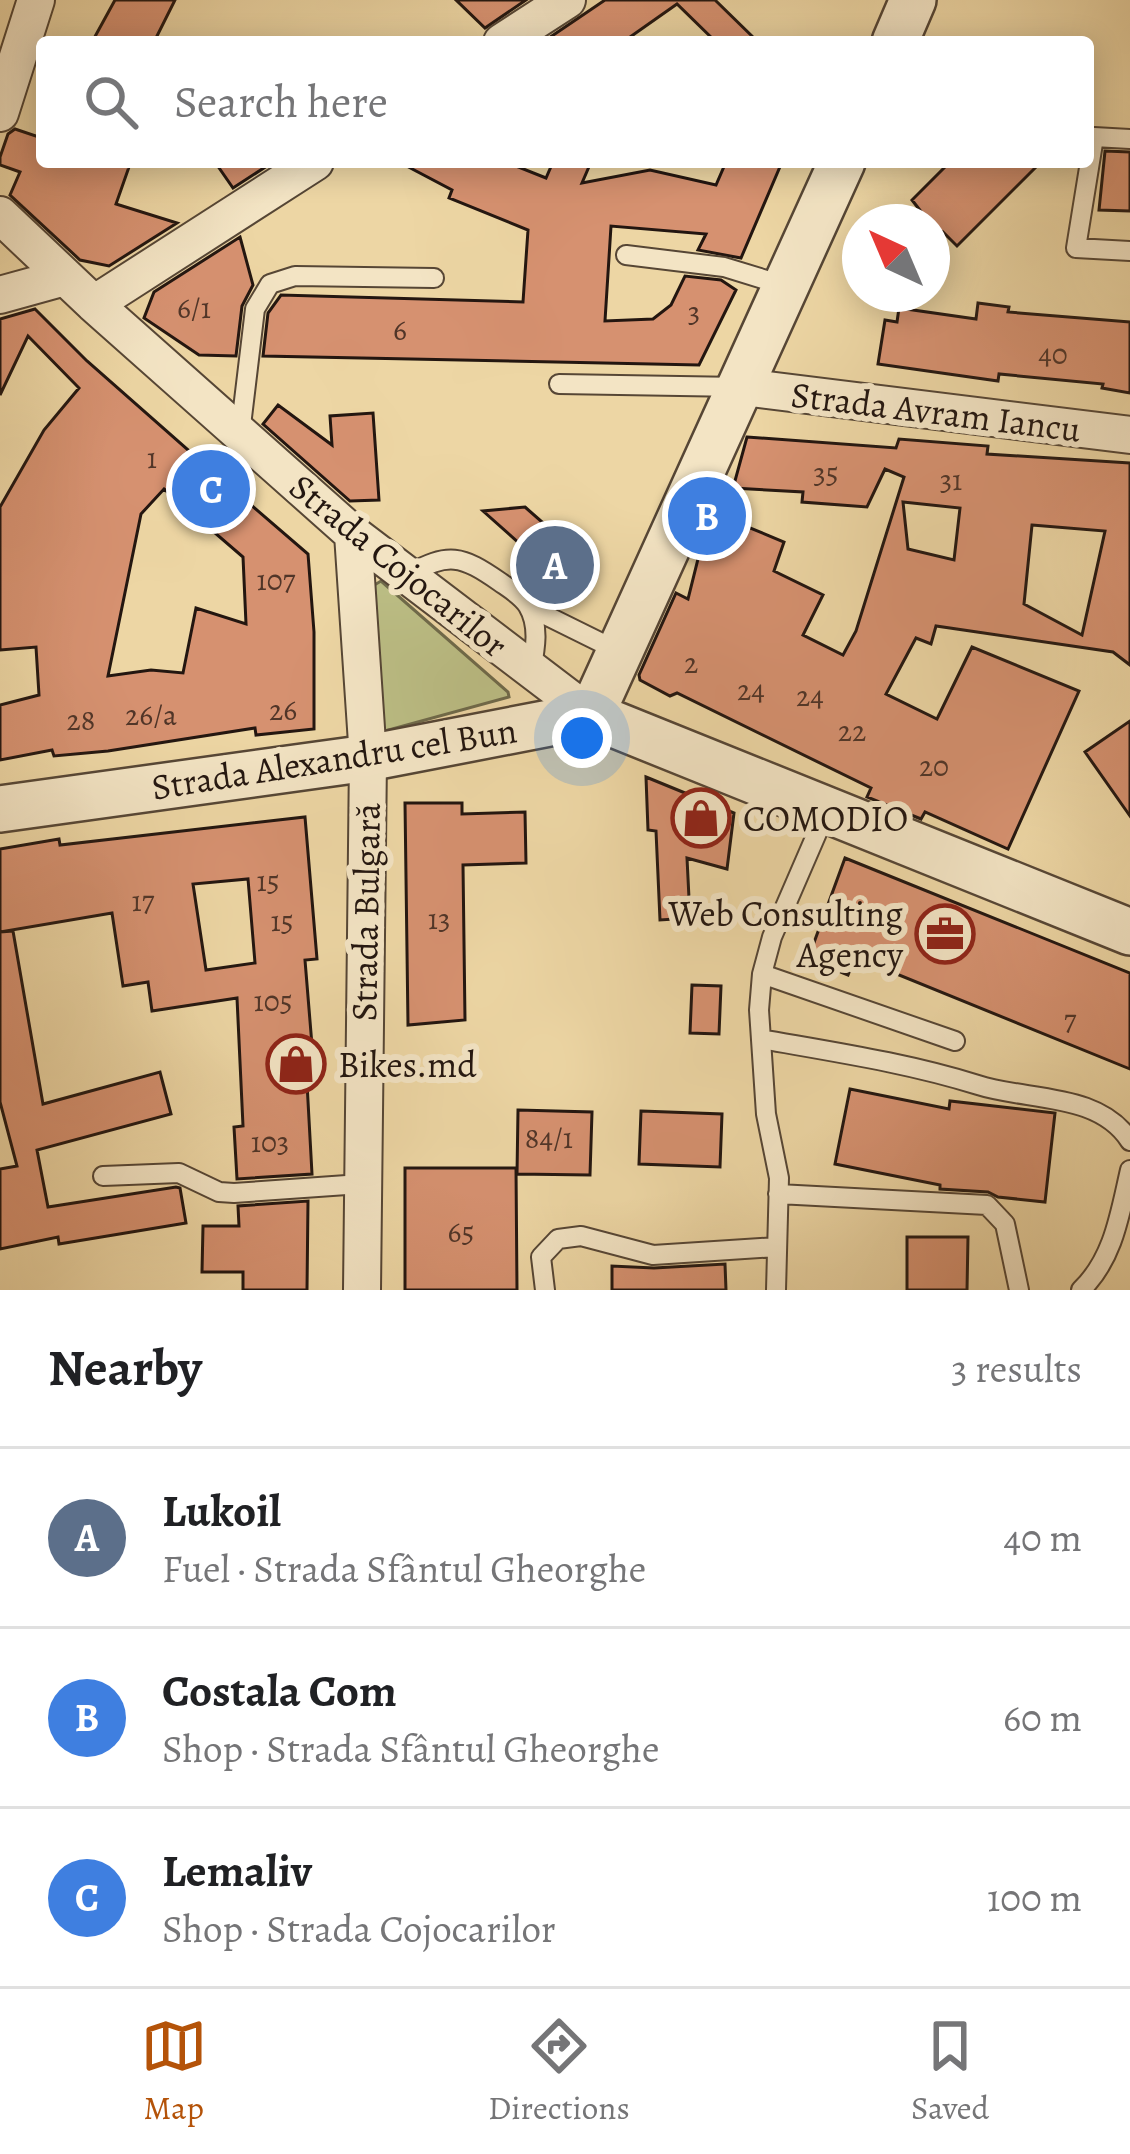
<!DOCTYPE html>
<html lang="en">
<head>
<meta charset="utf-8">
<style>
	body { margin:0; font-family:Alegreya,serif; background:#f6f6f6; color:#202124 }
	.compass { position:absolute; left:842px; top:204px; width:108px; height:108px; border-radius:50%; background:#fff; box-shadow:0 6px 30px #0003; rotate:316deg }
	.you { position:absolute; left:582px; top:738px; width:42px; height:42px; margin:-30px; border:9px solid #fff; border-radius:50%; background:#1a73e8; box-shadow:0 0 0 18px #1a73e833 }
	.badge { display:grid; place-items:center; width:78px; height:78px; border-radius:50%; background:#b45309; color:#fff; font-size:39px; font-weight:700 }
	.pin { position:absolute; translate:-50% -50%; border:6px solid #fff; box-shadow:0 3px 12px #0006 }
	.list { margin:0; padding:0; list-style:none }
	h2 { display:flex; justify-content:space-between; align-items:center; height:156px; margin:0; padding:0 48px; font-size:51px }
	h2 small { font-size:39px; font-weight:400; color:#757577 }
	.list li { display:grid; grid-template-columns:78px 1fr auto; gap:36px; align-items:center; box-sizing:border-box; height:180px; padding:0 48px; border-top:3px solid #e0e0e0 }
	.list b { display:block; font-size:45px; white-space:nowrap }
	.list p { margin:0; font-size:39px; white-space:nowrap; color:#757577 }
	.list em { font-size:39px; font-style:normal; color:#757577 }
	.icon { flex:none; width:66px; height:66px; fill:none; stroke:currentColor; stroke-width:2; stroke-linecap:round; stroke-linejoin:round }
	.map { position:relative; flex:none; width:1130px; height:1290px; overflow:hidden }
	.search { position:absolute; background:#fff; box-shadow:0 6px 30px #0003; left:36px; right:36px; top:36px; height:132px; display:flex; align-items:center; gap:30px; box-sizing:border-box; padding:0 42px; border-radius:12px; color:#757577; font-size:45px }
	.sheet { height:696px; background:#fff }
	nav { display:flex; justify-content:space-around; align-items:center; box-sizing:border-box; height:168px; border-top:3px solid #e0e0e0; background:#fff; font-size:33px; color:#757577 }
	nav a { display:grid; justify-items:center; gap:6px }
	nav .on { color:#b45309 }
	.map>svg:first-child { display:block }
	.green { fill:#bbbd84; stroke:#6f6a4a; stroke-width:3 }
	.building { fill:#d69170; stroke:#231610; stroke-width:3; fill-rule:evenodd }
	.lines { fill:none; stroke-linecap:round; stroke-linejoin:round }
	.service-casing { stroke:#564635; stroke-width:22 }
	.minor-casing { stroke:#564635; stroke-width:40 }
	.tertiary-casing { stroke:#564635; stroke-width:50 }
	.service { stroke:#f3e4c4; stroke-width:18 }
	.minor { stroke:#f3e4c4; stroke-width:36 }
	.tertiary { stroke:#f3e4c4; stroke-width:45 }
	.labels { text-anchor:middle; stroke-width:12; stroke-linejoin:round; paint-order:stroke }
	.number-label { font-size:30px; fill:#503528 }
	.street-label { font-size:36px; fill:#231610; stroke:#f3e4c4 }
	.poi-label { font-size:36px; fill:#231610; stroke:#f3e4c4; text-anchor:start }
</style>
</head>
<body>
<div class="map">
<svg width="1130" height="1290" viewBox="0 0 1130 1290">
	<rect width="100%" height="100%" fill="#edd6a4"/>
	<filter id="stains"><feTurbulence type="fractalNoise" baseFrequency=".00167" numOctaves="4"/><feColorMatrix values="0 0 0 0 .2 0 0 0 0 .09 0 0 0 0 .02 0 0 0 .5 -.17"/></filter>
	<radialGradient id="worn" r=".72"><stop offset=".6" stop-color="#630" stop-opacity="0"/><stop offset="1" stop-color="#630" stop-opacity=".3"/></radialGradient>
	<path class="green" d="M381 581 508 692 509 697 385 731 375 729 371 587Z"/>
	<path class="building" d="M115 0H175L154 42H92Z
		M456 0H526L485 28Z
		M605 0H715L758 42H716L677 4 623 42H543Z
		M15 129 42 138V162H114L129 167 116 204 177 223 109 266 80 260 10 195 20 172 0 165V157L8 134Z
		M1105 151 1130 152V211L1099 210Z
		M215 162H273L233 188Z
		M399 162H506L546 178 553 162H591L582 183 650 170 716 185 726 162H782L741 258 698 250 706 234 611 226 605 321 653 319 671 305 685 276 721 280 736 290 699 365 263 356 268 313 281 295 523 302 528 230 449 198 452 190Z
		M950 162H1041L957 246 943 232 940 236 912 200Z
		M240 237 253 285 242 306 236 356 199 355 144 318 154 292Z
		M978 303 1009 307 1008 312 1130 322V393L1102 388 1103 384 999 374 998 381 878 364 885 320 897 322 899 308 976 319Z
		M35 309 87 361 212 471 204 504 222 480 308 554 314 632V729L256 735 255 728 108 751 54 756 52 750 0 760V705L39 695 36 647 0 650V507L44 430 79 388 28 336 0 395V319ZM164 489 243 557 246 624 196 608 183 673 151 670 108 676 141 514Z
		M278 405 332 445 330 416 373 413 379 500 350 501 263 424Z
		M747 437 896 448 899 439 988 446 987 454 1130 463V665L1113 652 936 626 931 644 916 638 886 694 937 719 972 647 1079 691 1008 849 925 812 921 819 867 797 871 788 677 693 670 696 640 680 639 675 676 593 688 599 706 527 725 525 726 518 784 542 774 571 823 595 803 635 843 655 856 631 904 477 885 469 867 507 802 502 803 492 733 488ZM903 502 960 508 954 560 908 549ZM1032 525 1105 531 1082 635 1024 604Z
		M525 507 566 543 567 586 483 511Z
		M1130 721V816L1085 752Z
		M646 777 734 813 727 869 687 858 690 918 660 920 656 831 648 830Z
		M405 803H462V814L525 812 526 863 463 865 465 1020 408 1025Z
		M305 817 317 959 305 960 315 1082 307 1083 312 1174 237 1179 234 1127 243 1126 237 998 152 1011 148 982 123 986 112 913 0 932V849L59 839 60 845ZM248 879 255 963 206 970 193 884Z
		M845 858 1130 973V1069L855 957 848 975 808 959Z
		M13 931 43 1104 160 1072 171 1114 37 1150 48 1207 176 1187 180 1188 186 1223 59 1244 58 1237 0 1249V1169L17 1166 0 1102V932Z
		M692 985 721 986 719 1034 690 1033Z
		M850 1089 949 1109 950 1101 1055 1113 1045 1202 998 1197 988 1192 940 1189V1185L835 1164Z
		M518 1110 592 1112 590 1175 517 1174Z
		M641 1111 722 1114 720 1167 639 1164Z
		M405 1168H516L517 1290H405Z
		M308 1201 307 1290H243V1272H202L203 1226H239L238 1206Z
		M907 1237H968L967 1290H907Z
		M725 1264 726 1290H612V1266L654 1268Z"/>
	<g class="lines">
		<defs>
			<path id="service" d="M1130 139 1094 137 1076 248 1130 251
				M626 255 724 267 786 286
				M559 384 740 387
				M240 434 255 309 270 284 295 276 434 278
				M407 575C449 552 461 555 500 582 510 589 522 596 528 606 540 626 535 650 531 671
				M529 607 620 652
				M762 974 955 1041
				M761 1039C834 1052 908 1063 978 1085 1027 1101 1099 1092 1130 1141
				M103 1176 179 1173 219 1192 234 1193 361 1184
				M778 1194 987 1205 1005 1224 1019 1290
				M545 1290 541 1257 558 1239 581 1236 653 1255 777 1247
				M776 1290 779 1178 766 1114 759 1010 762 974 772 937 827 810
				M1081 1290C1114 1258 1120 1213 1130 1170"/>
			<path id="minor" d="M502 42 567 0
				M0 113 36 0
				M0 215 94 304 353 534 591 715
				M0 295 65 277
				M94 304 315 162
				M743 387 1130 435
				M353 534 368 758 362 1290"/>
			<path id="tertiary" d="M895 42 913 0
				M591 715 842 162
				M0 809 368 758 591 715 1130 932"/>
		</defs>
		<use href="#service" class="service-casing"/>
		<use href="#minor" class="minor-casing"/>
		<use href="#tertiary" class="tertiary-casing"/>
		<use href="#service" class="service"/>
		<use href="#minor" class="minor"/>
		<use href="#tertiary" class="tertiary"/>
	</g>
	<defs>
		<symbol id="shop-ring" viewBox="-11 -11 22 22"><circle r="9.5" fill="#f3e4c4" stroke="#8f2418" stroke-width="1.5"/><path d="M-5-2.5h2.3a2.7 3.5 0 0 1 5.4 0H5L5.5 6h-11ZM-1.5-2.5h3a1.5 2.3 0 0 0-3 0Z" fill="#8f2418"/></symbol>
		<symbol id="office-ring" viewBox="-11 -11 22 22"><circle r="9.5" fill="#f3e4c4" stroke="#8f2418" stroke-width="1.5"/><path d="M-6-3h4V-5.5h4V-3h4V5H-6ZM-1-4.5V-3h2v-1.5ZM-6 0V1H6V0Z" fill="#8f2418"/></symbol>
	</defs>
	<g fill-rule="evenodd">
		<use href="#shop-ring" x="668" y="785" width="66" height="66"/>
		<use href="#office-ring" x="912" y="901" width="66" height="66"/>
		<use href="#shop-ring" x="263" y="1031" width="66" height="66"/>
	</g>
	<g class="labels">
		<g class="number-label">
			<text x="194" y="318">6/1</text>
			<text x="694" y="322">3</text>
			<text x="400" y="340">6</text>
			<text x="1053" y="364">40</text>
			<text x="152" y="468">1</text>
			<text x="826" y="483">35</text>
			<text x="951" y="490">31</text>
			<text x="276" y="590">107</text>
			<text x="691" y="673">2</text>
			<text x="751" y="700">24</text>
			<text x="810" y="706">24</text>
			<text x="283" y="720">26</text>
			<text x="151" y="725">26/a</text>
			<text x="81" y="730">28</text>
			<text x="852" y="741">22</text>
			<text x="934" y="776">20</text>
			<text x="268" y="891">15</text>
			<text x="143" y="911">17</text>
			<text x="439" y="929">13</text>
			<text x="282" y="931">15</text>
			<text x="273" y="1011">105</text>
			<text x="1070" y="1030">7</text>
			<text x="549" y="1148">84/1</text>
			<text x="270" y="1152">103</text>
			<text x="461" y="1242">65</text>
		</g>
		<g class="street-label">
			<text transform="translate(936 411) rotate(7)" y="13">Strada Avram Iancu</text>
			<text transform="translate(399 565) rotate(39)" y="13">Strada Cojocarilor</text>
			<text transform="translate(334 758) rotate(-9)" y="13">Strada Alexandru cel Bun</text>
			<text transform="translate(365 912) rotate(-89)" y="13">Strada Bulgară</text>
		</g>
		<g class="poi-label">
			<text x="743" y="831">COMODIO</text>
			<text x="903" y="926" text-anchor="end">Web Consulting<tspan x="903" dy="41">Agency</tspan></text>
			<text x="338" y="1077">Bikes.md</text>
		</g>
	</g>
	<rect width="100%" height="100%" filter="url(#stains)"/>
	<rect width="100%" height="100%" fill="url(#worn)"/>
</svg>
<svg class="compass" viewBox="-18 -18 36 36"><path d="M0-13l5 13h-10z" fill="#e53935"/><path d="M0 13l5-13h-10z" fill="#757577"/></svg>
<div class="you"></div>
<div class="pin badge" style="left:555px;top:565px;background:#5c6f8a">A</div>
<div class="pin badge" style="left:707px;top:516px;background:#3f7fe0">B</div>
<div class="pin badge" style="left:211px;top:489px;background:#3f7fe0">C</div>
<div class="search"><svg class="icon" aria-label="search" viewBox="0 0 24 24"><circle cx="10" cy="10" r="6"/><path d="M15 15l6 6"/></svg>Search here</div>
</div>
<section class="sheet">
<h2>Nearby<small>3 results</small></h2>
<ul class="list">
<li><span class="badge" style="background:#5c6f8a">A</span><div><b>Lukoil</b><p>Fuel · Strada Sfântul Gheorghe</p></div><em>40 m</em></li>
<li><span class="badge" style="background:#3f7fe0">B</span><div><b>Costala Com</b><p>Shop · Strada Sfântul Gheorghe</p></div><em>60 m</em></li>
<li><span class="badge" style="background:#3f7fe0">C</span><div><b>Lemaliv</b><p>Shop · Strada Cojocarilor</p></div><em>100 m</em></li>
</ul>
</section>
<nav>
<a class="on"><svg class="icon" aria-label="map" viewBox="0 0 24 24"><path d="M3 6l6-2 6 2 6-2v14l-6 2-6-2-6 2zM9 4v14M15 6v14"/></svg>Map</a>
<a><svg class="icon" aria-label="directions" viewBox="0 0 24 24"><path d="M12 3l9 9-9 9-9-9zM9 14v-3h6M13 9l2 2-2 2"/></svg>Directions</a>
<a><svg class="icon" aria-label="saved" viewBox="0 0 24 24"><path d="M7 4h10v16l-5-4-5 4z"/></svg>Saved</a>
</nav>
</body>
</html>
